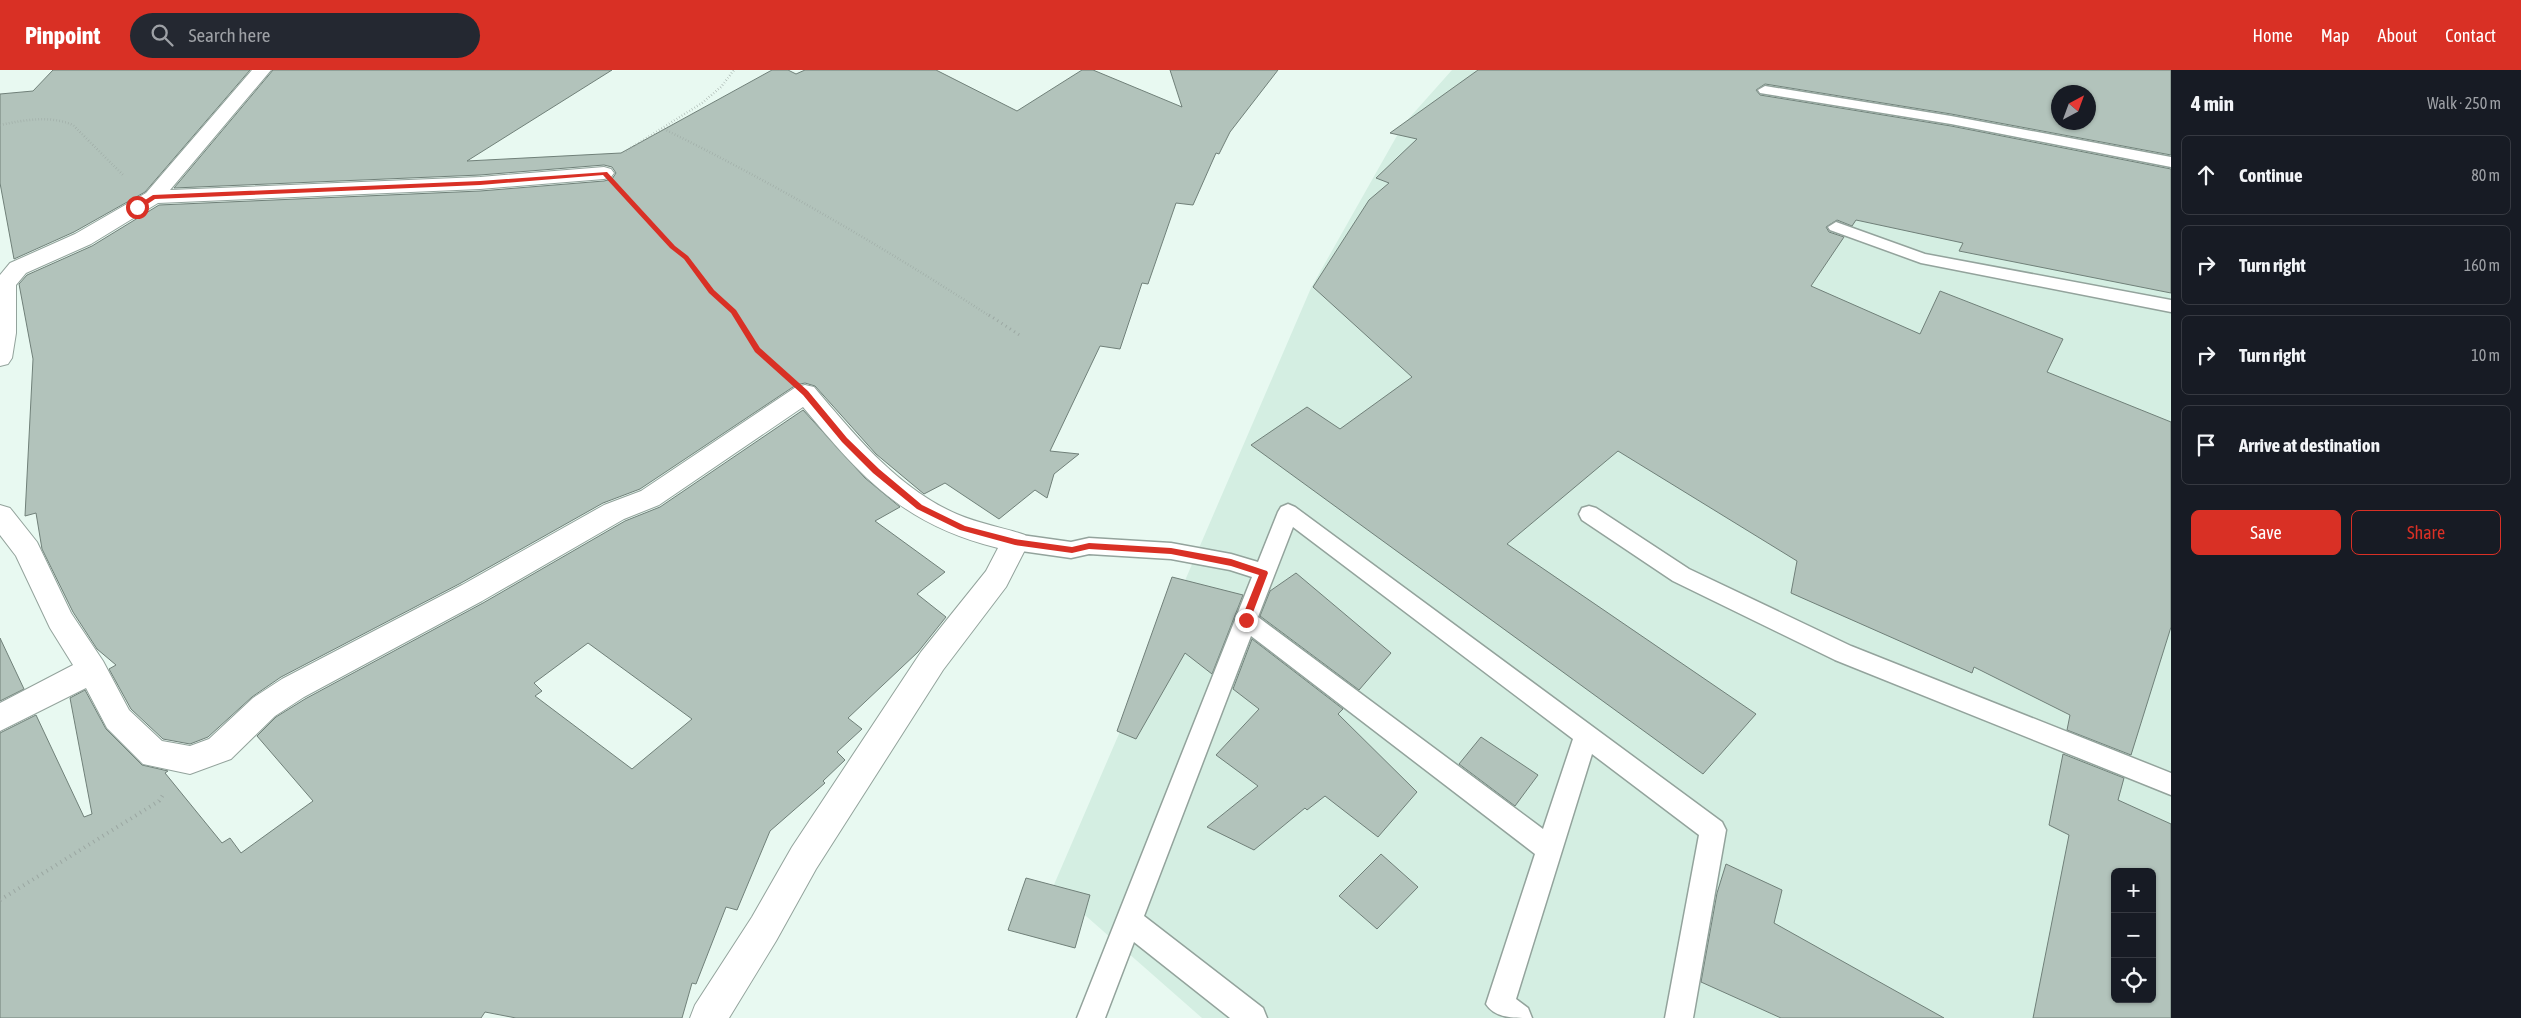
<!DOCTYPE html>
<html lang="en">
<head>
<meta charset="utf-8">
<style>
	body { margin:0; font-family:"Asap Condensed",sans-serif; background:#242831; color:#f1f3f6 }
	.controls { position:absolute; right:15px; bottom:15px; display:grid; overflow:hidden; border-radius:8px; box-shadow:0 1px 4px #0004 }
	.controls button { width:45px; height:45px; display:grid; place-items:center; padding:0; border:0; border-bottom:1px solid #363941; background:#171b24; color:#f1f3f6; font:25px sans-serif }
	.compass { position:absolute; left:2051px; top:15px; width:45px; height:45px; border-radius:50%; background:#171b24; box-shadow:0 1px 4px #0004; rotate:41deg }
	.stop { position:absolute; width:15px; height:15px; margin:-11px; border:4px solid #d93025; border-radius:50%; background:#fff }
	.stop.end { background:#d93025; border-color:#fff; box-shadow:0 1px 5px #0008 }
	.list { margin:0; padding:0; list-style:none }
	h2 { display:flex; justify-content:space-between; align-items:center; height:65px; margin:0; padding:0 20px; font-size:21px }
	h2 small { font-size:16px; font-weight:400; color:#9ea1a6 }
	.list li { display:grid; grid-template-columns:32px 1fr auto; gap:15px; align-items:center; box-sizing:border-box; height:80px; margin:0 10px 10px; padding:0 10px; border:1px solid #363941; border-radius:8px }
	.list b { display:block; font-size:19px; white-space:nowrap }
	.list em { font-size:16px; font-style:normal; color:#9ea1a6 }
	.actions { display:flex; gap:10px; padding:15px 20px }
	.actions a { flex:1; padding:11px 0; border:1px solid #d93025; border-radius:8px; text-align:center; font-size:18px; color:#d93025 }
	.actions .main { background:#d93025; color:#fff }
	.icon { flex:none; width:28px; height:28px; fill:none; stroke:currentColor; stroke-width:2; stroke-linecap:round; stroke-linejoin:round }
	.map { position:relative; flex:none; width:2171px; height:948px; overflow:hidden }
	header { display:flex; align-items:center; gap:30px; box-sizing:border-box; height:70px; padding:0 25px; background:#d93025; color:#fff }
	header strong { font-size:24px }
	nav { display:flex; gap:28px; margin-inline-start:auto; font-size:18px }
	.search { width:350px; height:45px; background:#242831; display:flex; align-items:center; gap:12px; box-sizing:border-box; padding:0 18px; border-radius:28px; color:#9ea1a6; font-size:19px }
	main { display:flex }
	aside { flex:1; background:#171b24 }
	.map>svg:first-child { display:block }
	.built { fill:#d4eee2; fill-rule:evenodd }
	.building { fill:#b2c3bb; stroke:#708079; fill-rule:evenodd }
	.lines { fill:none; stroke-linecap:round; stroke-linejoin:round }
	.lane-casing { stroke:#93a39c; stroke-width:3 }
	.street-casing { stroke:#93a39c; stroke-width:2 }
	.path-far2 { stroke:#9ba7a2; stroke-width:2.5; stroke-dasharray:0.5 2.5; stroke-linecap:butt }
	.path-far1 { stroke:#9ba7a2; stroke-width:3; stroke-dasharray:1 4; stroke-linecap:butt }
	.path { stroke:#9ba7a2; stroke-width:4; stroke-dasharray:1 4.5; stroke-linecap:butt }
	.lane { fill:#fff; fill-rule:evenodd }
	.street { fill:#fff; fill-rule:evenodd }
	.route { fill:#d93025 }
</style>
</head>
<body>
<header>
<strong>Pinpoint</strong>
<div class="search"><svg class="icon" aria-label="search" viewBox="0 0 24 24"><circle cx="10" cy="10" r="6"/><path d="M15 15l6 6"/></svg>Search here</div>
<nav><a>Home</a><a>Map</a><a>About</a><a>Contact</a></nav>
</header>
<main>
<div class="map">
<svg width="2171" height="948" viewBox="0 0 2171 948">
	<rect width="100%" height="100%" fill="#e8f9f1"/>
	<path class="built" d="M1452 0H2171V948H1202L1053 817 1311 218 1403 55ZM2058 22H2088V52H2058ZM2115 802H2152V929H2115Z"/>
	<path class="building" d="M53 0H250L145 122 74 162 14 189 0 113V24L33 21Z
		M273 0H612L467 91 621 83 772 0H788L796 4 805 0H936L1017 41 1082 0H1093L1182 37 1170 0H1278L1230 62 1219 84 1216 83 1193 135 1176 133 1148 214 1142 213 1120 279 1100 276 1050 381 1079 384 1054 404 1047 428 1035 420 999 449 945 413 924 424 876 384 815 316 805 313 796 315 640 419 603 433 461 513 281 607 252 627 208 667 190 674 163 669 131 639 109 599 116 595 97 579 73 542 42 479 36 443 25 446 33 289 19 214 27 205 92 176 159 135 480 121 604 111 612 109 616 103 612 97 604 95 480 105 174 118Z
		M1478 0H2171V85L1951 44 1765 14 1756 20 1760 25 1951 56 2171 99V223L1959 181 1963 173 1856 150 1852 156 1837 150 1826 157 1829 162 1844 167 1811 216 1920 264 1940 221 2063 269 2047 302 2171 352V557L2131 685 2067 660 2070 645 1974 597 1972 603 1791 523 1797 491 1618 381 1507 474 1756 644 1703 704 1251 375 1307 337 1340 359 1412 307 1313 217 1369 130 1389 113 1376 108 1417 69 1390 63ZM2058 22H2088V52H2058Z
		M803 340 865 408 900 437 875 451 945 502 917 524 946 547 918 582 848 648 862 659 837 682 845 690 823 711 825 713 770 761 737 840 726 837 696 914 692 913 682 948H516L485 942 481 948H0V663L36 645 84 747 92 744 70 628 85 620 106 659 142 695 168 701 165 703 222 773 230 768 241 783 313 731 257 666 276 647 305 629 483 533 625 451 660 437ZM588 573 692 649 632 699 535 626 542 621 534 613Z
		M1296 503 1391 583 1359 620 1260 546 1270 521Z
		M1172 507 1243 525 1212 604 1185 583 1136 669 1117 661Z
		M0 568 24 619 0 631Z
		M1252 569 1343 639 1338 644 1417 722 1378 767 1325 726 1307 740 1305 738 1254 780 1207 757 1258 716 1216 685 1259 639 1233 619Z
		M1481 667 1538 705 1515 736 1459 694Z
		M2063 684 2124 708 2118 730 2171 754V948H2033L2069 765 2049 755ZM2115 802H2152V929H2115Z
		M1381 784 1418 817 1377 859 1339 826Z
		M1726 794 1782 820 1774 853 1944 948H1781L1701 912 1717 823Z
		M1026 808 1090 825 1075 878 1008 860Z"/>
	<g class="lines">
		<defs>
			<path id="lane" d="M1765 16 1951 46 2171 87V97L1951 54 1760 23 1758 20Z
				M1836 152 1925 184 2171 230V242L1921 193 1830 160 1828 157Z
				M1288 434 1295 437 1722 752 1726 760 1693 948H1665L1699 765 1592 684 1516 929 1528 938 1532 948C1512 948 1495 948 1486 934L1535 784 1251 566 1144 846 1263 938 1267 948H1230L1134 872 1105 948H1077L1252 507 1230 500 1171 489 1089 484 1071 488 1015 480 1007 478 1004 472 1007 466 1015 464 1071 472 1089 468 1171 473 1231 484 1258 492 1278 442 1281 437ZM1293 457 1573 669 1543 759 1258 547Z
				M1589 436 1596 438 1689 499 1851 576 2171 703V725L1835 590 1673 511 1582 450 1579 444 1582 438Z"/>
			<path id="street" d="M252 0H271L170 120 480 107 604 97 611 99 614 103 611 107 604 109 480 119 158 133 91 174 26 203 16 215V263L12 288 8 294 0 296V205L10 193 75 164 146 123Z
				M805 315 814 317C853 363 893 413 948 440 973 453 999 456 1025 465L1029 472 1006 517 943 600 816 799 776 871 729 948H690L695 935 752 847 792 777 921 582 986 501 998 478C904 455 862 408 803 337L659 435 624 449 482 531 304 627 275 646 231 689 190 704 143 694 107 658 86 618 0 661V633L73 595 50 558 16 486 0 465V435L10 438 37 472 71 543 103 591 129 640 162 671 190 676 209 669 253 628 282 609 462 515 604 435 641 421 796 317Z"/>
		</defs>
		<use href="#lane" class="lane-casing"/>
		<use href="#street" class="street-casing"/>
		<path class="path-far2" d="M0 55C25 50 49 45 73 55L124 106
			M664 59C777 115 885 178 991 247
			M626 81 702 33 721 17 734 0
			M627 126 672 177 686 188 712 221 737 247"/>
		<path class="path-far1" d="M736 245 758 280 777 297
			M989 245 1021 266"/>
		<path class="path" d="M0 830 159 731 163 725"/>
		<use href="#lane" class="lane"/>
		<use href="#street" class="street"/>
	</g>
	<path class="route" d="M607 102 675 176 688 186 714 220 736 240 760 278 808 321 847 368 879 399 922 435 965 456 1015 469 1072 477 1089 473 1171 478 1231 489 1267 501 1268 503 1249 553H1243L1241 550 1259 505 1231 496 1171 484 1089 479 1072 483 1015 475 960 460 917 439 873 403 842 372 803 325 755 282 731 243 709 223 684 189 670 178 603 105 480 115 155 129 140 139 134 137 153 125 480 111Z"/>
</svg>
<div class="controls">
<button>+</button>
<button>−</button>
<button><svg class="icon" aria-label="locate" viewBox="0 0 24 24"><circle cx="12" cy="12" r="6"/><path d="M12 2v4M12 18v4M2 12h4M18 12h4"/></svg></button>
</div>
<svg class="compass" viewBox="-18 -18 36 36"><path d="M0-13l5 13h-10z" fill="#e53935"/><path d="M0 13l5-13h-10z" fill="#9ea1a6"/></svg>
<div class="stop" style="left:137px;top:137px"></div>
<div class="stop end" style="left:1246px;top:550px"></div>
</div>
<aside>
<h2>4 min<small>Walk · 250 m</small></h2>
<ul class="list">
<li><svg class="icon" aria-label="ahead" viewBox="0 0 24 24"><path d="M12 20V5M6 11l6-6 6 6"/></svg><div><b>Continue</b></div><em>80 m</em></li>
<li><svg class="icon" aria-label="right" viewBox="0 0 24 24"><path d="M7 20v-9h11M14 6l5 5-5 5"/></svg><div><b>Turn right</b></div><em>160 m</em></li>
<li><svg class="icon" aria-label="right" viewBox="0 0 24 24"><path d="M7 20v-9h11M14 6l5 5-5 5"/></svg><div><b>Turn right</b></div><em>10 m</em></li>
<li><svg class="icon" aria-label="arrive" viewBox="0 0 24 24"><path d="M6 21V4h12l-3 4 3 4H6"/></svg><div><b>Arrive at destination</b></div></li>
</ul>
<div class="actions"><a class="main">Save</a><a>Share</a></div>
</aside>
</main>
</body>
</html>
